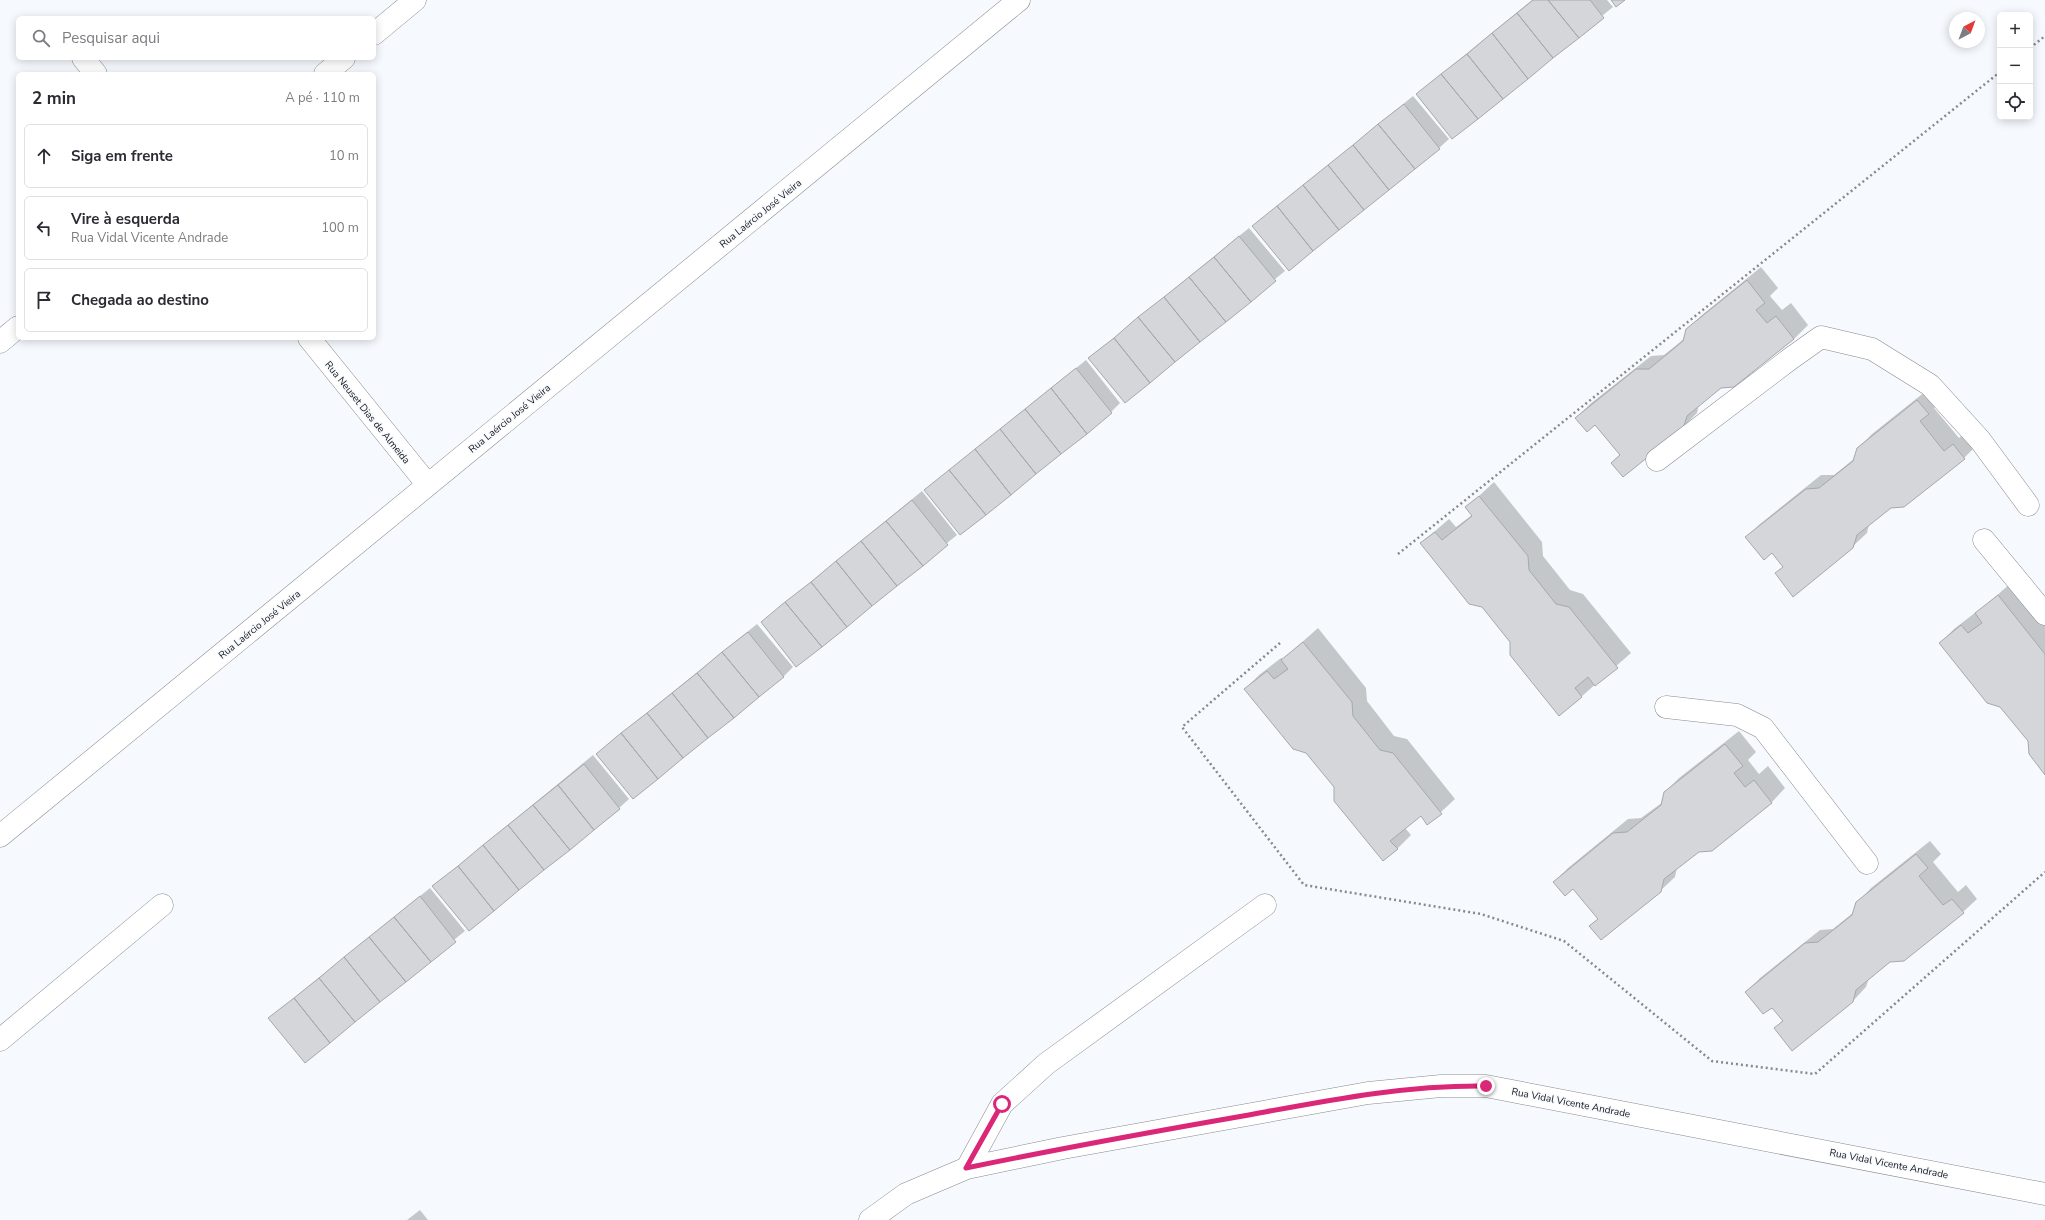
<!DOCTYPE html>
<html lang="pt">
<head>
<meta charset="utf-8">
<style>
	body { margin:0; font-family:"Nunito Sans",sans-serif; background:#f2f2f3; color:#2b2b33 }
	.controls { position:absolute; right:12px; top:12px; display:grid; overflow:hidden; border-radius:6px; box-shadow:0 2px 10px #0003 }
	.controls button { width:36px; height:36px; display:grid; place-items:center; padding:0; border:0; border-bottom:1px solid #e1e1e2; background:#fff; color:#2b2b33; font:20px sans-serif }
	.compass { position:absolute; left:1949px; top:12px; width:36px; height:36px; border-radius:50%; background:#fff; box-shadow:0 2px 10px #0003; rotate:41deg }
	.stop { position:absolute; width:12px; height:12px; margin:-9px; border:3px solid #db2777; border-radius:50%; background:#fff }
	.stop.end { background:#db2777; border-color:#fff; box-shadow:0 1px 4px #0008 }
	.list { margin:0; padding:0; list-style:none }
	h2 { display:flex; justify-content:space-between; align-items:center; height:52px; margin:0; padding:0 16px; font-size:17px }
	h2 small { font-size:13px; font-weight:400; color:#7c7c81 }
	.list li { display:grid; grid-template-columns:26px 1fr auto; gap:12px; align-items:center; box-sizing:border-box; height:64px; margin:0 8px 8px; padding:0 8px; border:1px solid #e1e1e2; border-radius:6px }
	.list b { display:block; font-size:15px; white-space:nowrap }
	.list p { margin:0; font-size:13px; white-space:nowrap; color:#7c7c81 }
	.list em { font-size:13px; font-style:normal; color:#7c7c81 }
	.icon { flex:none; width:22px; height:22px; fill:none; stroke:currentColor; stroke-width:2; stroke-linecap:round; stroke-linejoin:round }
	.map { position:relative; flex:none; width:2045px; height:1220px; overflow:hidden }
	.search { position:absolute; background:#fff; box-shadow:0 2px 10px #0003; left:16px; top:16px; width:360px; height:44px; display:flex; align-items:center; gap:10px; box-sizing:border-box; padding:0 14px; border-radius:6px; color:#7c7c81; font-size:15px }
	.panel { position:absolute; background:#fff; box-shadow:0 2px 10px #0003; left:16px; top:72px; width:360px; height:268px; border-radius:6px }
	.map>svg:first-child { display:block }
	.shadow { fill:#0003 }
	.building { fill:#d4d6da; stroke:#a6a8ac }
	.lines { fill:none; stroke-linecap:round; stroke-linejoin:round }
	.minor-casing { stroke:#888a8e; stroke-width:23 }
	.path { stroke:#87898b; stroke-width:2.5; stroke-dasharray:2 3; stroke-linecap:butt }
	.minor { stroke:#fff; stroke-width:22 }
	.route { stroke:#db2777; stroke-width:5 }
	.labels { text-anchor:middle; stroke-width:3; stroke-linejoin:round; paint-order:stroke }
	.street-label { font-size:10px; fill:#141516; stroke:#f6f9fd }
</style>
</head>
<body>
<div class="map">
<svg width="2045" height="1220" viewBox="0 0 2045 1220">
	<rect width="100%" height="100%" fill="#f6f9fd"/>
	<path class="shadow" d="M1532 0H1607L1613 7 1452 138 1417 94Z
		M1413 96 1449 139 1439 148 1254 226Z
		M1249 228 1285 271 1125 402 1089 358Z
		M1761 267 1778 288 1770 296 1782 310 1791 303 1808 325 1794 339 1734 387H1720L1699 404 1697 413 1682 428 1612 463 1620 454 1595 424 1576 418 1590 404 1651 356 1664 355 1685 338 1687 329 1702 315Z
		M1086 360 1120 403 1111 412 925 490Z
		M1931 387 1942 399 1934 408 1959 438 1967 431 1978 444 1964 458 1891 507 1869 524 1867 533 1852 547 1776 573 1784 566 1772 552 1746 537 1760 524 1821 475H1834L1855 458 1857 449 1872 434Z
		M1494 482 1542 542 1543 556 1570 590 1583 594 1631 653 1581 697 1511 641 1483 607 1421 543 1449 519 1456 527 1472 515 1466 508Z
		M922 491 957 535 797 665 762 622Z
		M2012 582 2045 623V773L2029 741 2001 706 1940 643 1954 629 1976 612 1977 613Z
		M757 624 793 667 783 677 607 745Z
		M1318 628 1366 688 1367 701 1394 736 1407 739 1455 799 1428 824 1421 815 1405 828 1411 835 1397 849 1335 787 1307 752 1245 689 1259 675 1281 658 1283 659Z
		M1739 731 1756 752 1748 760 1759 774 1768 766 1785 788 1772 802 1711 850 1698 851 1677 868 1675 877 1660 891 1590 926 1599 918 1574 888 1554 882 1568 868 1628 819 1641 818 1663 802 1665 792 1679 778Z
		M593 755 629 799 619 808 434 886Z
		M1930 841 1941 854 1933 862 1958 892 1966 885 1977 899 1963 912 1890 961 1869 978 1866 987 1852 1002 1775 1028 1783 1020 1772 1006 1746 992 1760 978 1820 930 1833 929 1854 912 1857 903 1871 888Z
		M430 888 465 931 305 1061 269 1018Z
		M420 1210 428 1220H407Z"/>
	<path class="building" d="M1533 0H1548L1579 38 1553 58 1517 13Z
		M1548 0H1590L1604 18 1579 38Z
		M1611 0H1625L1616 7Z
		M1517 13 1553 58 1528 79 1492 33Z
		M1492 33 1528 79 1503 99 1467 54Z
		M1467 54 1503 99 1478 119 1441 74Z
		M1441 74 1478 119 1452 139 1416 94Z
		M1404 104 1440 149 1415 169 1378 124Z
		M1378 124 1415 169 1389 190 1353 145Z
		M1353 145 1389 190 1364 210 1328 165Z
		M1328 165 1364 210 1339 230 1303 185Z
		M1303 185 1339 230 1313 251 1277 206Z
		M1277 206 1313 251 1289 271 1252 226Z
		M1239 236 1276 281 1251 302 1214 257Z
		M1214 257 1251 302 1226 322 1189 277Z
		M1189 277 1226 322 1200 342 1164 297Z
		M1747 280 1765 303 1756 310 1767 323 1776 316 1794 339 1734 387 1721 388 1687 416 1683 429 1623 477 1611 463 1620 455 1595 425 1587 432 1575 418 1636 369H1649L1683 341 1686 329Z
		M1164 297 1200 342 1175 362 1138 317Z
		M1138 317 1175 362 1150 383 1114 338Z
		M1114 338 1150 383 1125 403 1088 358Z
		M1076 368 1112 413 1087 434 1051 388Z
		M1051 388 1087 434 1061 454 1025 409Z
		M1917 400 1929 414 1920 421 1944 451 1953 444 1965 459 1904 507 1891 508 1857 535 1853 548 1793 597 1775 573 1783 567 1772 553 1764 560 1745 537 1806 489 1819 488 1853 461 1857 448Z
		M1025 409 1061 454 1036 474 1000 429Z
		M1000 429 1036 474 1011 495 975 449Z
		M975 449 1011 495 986 515 949 470Z
		M949 470 986 515 960 535 924 490Z
		M1479 496 1528 556 1529 570 1556 604 1569 607 1618 668 1595 686 1588 677 1575 688 1582 697 1559 716 1510 655V642L1482 607 1469 604 1420 543 1435 532 1442 540 1472 516 1465 507Z
		M912 500 948 545 923 566 886 521Z
		M886 521 923 566 897 586 861 541Z
		M861 541 897 586 872 606 836 561Z
		M836 561 872 606 847 627 811 582Z
		M811 582 847 627 822 647 785 602Z
		M1998 595 2045 654V775L2029 754 2028 741 2000 707 1987 703 1939 643 1961 625 1968 633 1982 623 1975 613Z
		M785 602 822 647 796 667 761 622Z
		M748 632 784 677 759 697 722 652Z
		M1303 642 1352 702 1353 716 1380 750 1393 753 1442 814 1427 825 1421 816 1390 841 1398 849 1383 861 1334 801V787L1306 753 1293 749 1244 689 1267 671 1274 679 1288 669 1281 660Z
		M722 652 759 697 734 718 697 673Z
		M697 673 734 718 708 738 672 693Z
		M672 693 708 738 683 758 647 713Z
		M647 713 683 758 658 779 621 733Z
		M621 733 658 779 633 799 596 754Z
		M1725 744 1743 766 1734 773 1745 787 1754 780 1772 803 1712 851 1699 852 1664 879 1661 892 1601 940 1589 926 1598 919 1573 889 1565 896 1553 882 1613 833 1627 832 1661 805 1664 792Z
		M584 764 620 809 594 830 558 785Z
		M558 785 594 830 570 850 533 805Z
		M533 805 570 850 544 870 508 825Z
		M508 825 544 870 519 890 483 845Z
		M483 845 519 890 494 911 458 866Z
		M1916 854 1928 868 1919 876 1943 905 1952 899 1964 913 1904 961 1890 962 1856 990 1853 1002 1792 1051 1774 1028 1783 1021 1772 1008 1763 1014 1745 992 1805 943 1818 942 1852 915 1856 902Z
		M458 866 494 911 469 931 432 886Z
		M420 896 456 942 431 962 394 917Z
		M394 917 431 962 406 982 369 937Z
		M369 937 406 982 380 1002 344 957Z
		M344 957 380 1002 355 1022 319 978Z
		M319 978 355 1022 330 1043 294 998Z
		M294 998 330 1043 305 1063 268 1018Z"/>
	<g class="lines">
		<defs>
			<path id="minor" d="M374 34 415 0
				M83 58 96 74
				M325 74 344 58
				M309 338 428 485
				M0 342 18 327
				M1657 460 1790 359 1821 337 1872 349 1930 385 1980 440 2028 505
				M1984 540 2045 614
				M1666 707 1737 715 1763 728 1867 863
				M0 836 1019 0
				M0 1040 162 905
				M967 1168 1002 1104 1046 1064 1265 905
				M870 1220 906 1194 967 1168 1063 1148 1368 1093 1441 1086H1486L2045 1194"/>
		</defs>
		<use href="#minor" class="minor-casing"/>
		<path class="path" d="M2030 48 2045 36
			M1398 554 2000 72
			M1280 643 1182 727 1304 885 1481 914 1564 941 1712 1061 1815 1074 2045 872"/>
		<use href="#minor" class="minor"/>
	</g>
	<g class="lines">
		<path class="route" d="M1002 1104 966 1168C1058 1149 1151 1132 1243 1116 1325 1101 1402 1085 1486 1086"/>
	</g>
	<g class="labels">
		<g class="street-label">
			<text transform="translate(760 213) rotate(-39)" y="4">Rua Laércio José Vieira</text>
			<text transform="translate(368 412) rotate(51)" y="4">Rua Neuset Dias de Almeida</text>
			<text transform="translate(509 418) rotate(-39)" y="4">Rua Laércio José Vieira</text>
			<text transform="translate(259 624) rotate(-39)" y="4">Rua Laércio José Vieira</text>
			<text transform="translate(1571 1102) rotate(11)" y="4">Rua Vidal Vicente Andrade</text>
			<text transform="translate(1889 1163) rotate(11)" y="4">Rua Vidal Vicente Andrade</text>
		</g>
	</g>
</svg>
<div class="controls">
<button>+</button>
<button>−</button>
<button><svg class="icon" aria-label="locate" viewBox="0 0 24 24"><circle cx="12" cy="12" r="6"/><path d="M12 2v4M12 18v4M2 12h4M18 12h4"/></svg></button>
</div>
<svg class="compass" viewBox="-18 -18 36 36"><path d="M0-13l5 13h-10z" fill="#e53935"/><path d="M0 13l5-13h-10z" fill="#7c7c81"/></svg>
<div class="stop" style="left:1002px;top:1104px"></div>
<div class="stop end" style="left:1486px;top:1086px"></div>
<div class="search"><svg class="icon" aria-label="search" viewBox="0 0 24 24"><circle cx="10" cy="10" r="6"/><path d="M15 15l6 6"/></svg>Pesquisar aqui</div>
<section class="panel">
<h2>2 min<small>A pé · 110 m</small></h2>
<ul class="list">
<li><svg class="icon" aria-label="ahead" viewBox="0 0 24 24"><path d="M12 20V5M6 11l6-6 6 6"/></svg><div><b>Siga em frente</b></div><em>10 m</em></li>
<li><svg class="icon" aria-label="left" viewBox="0 0 24 24"><path d="M17 20v-9H6M10 6l-5 5 5 5"/></svg><div><b>Vire à esquerda</b><p>Rua Vidal Vicente Andrade</p></div><em>100 m</em></li>
<li><svg class="icon" aria-label="arrive" viewBox="0 0 24 24"><path d="M6 21V4h12l-3 4 3 4H6"/></svg><div><b>Chegada ao destino</b></div></li>
</ul>
</section>
</div>
</body>
</html>
